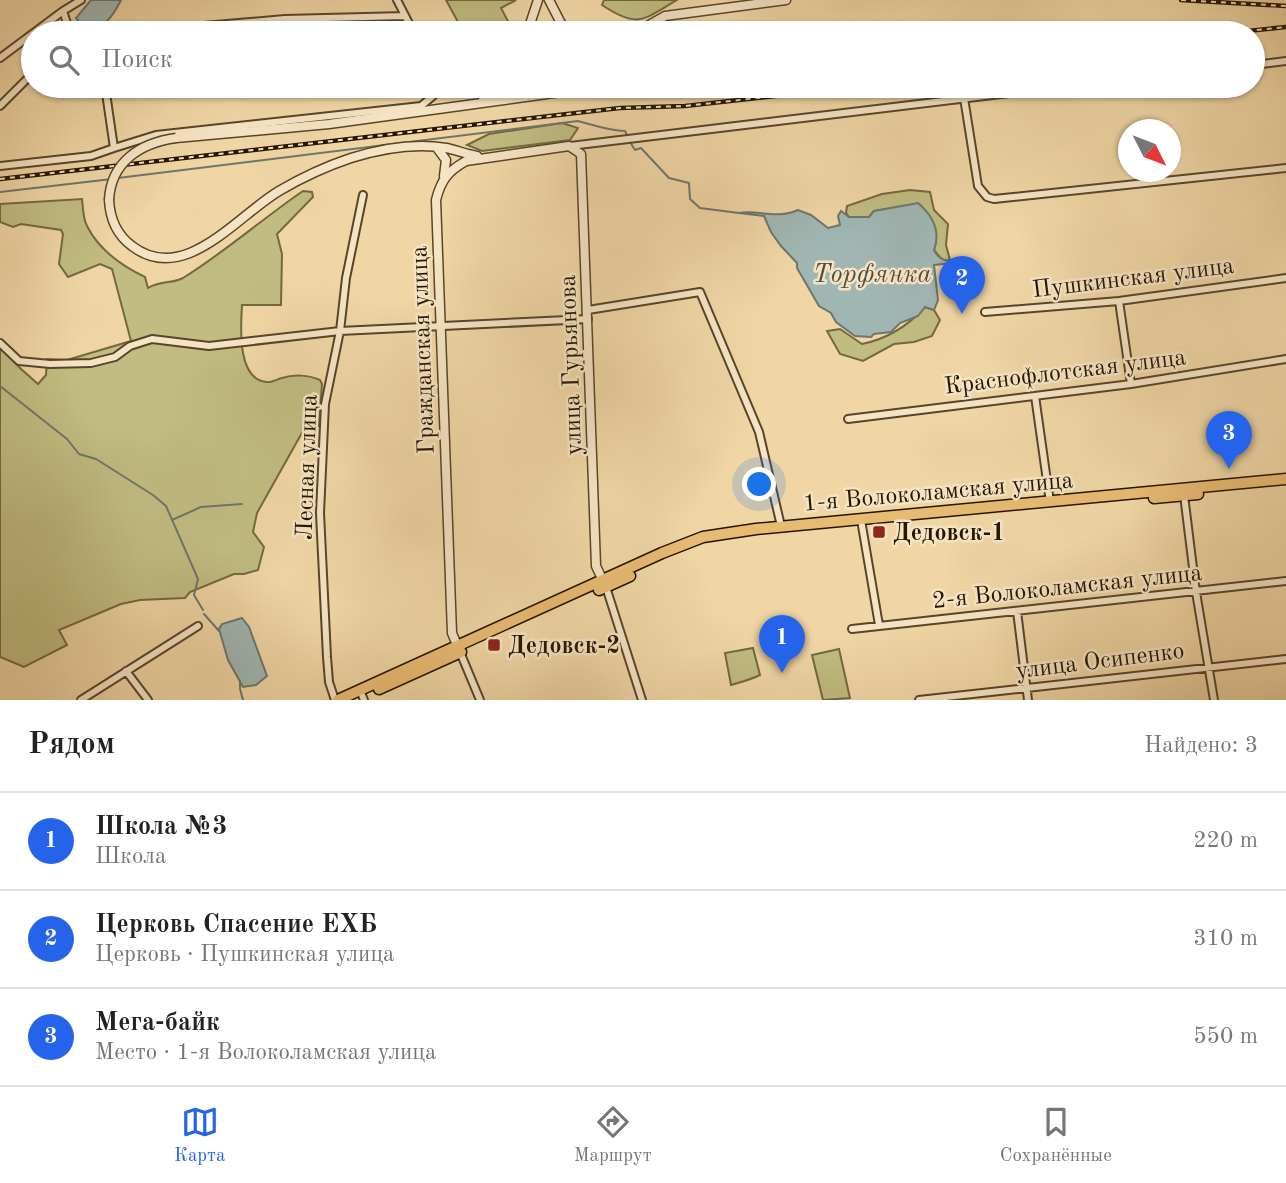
<!DOCTYPE html>
<html lang="ru">
<head>
<meta charset="utf-8">
<style>
	body { margin:0; font-family:"Old Standard TT",serif; background:#f6f6f6; color:#222 }
	.compass { position:absolute; left:1118px; top:119px; width:63px; height:63px; border-radius:50%; background:#fff; box-shadow:0 2px 5px #0004; rotate:132deg }
	.you { position:absolute; left:760px; top:485px; width:24px; height:24px; margin:-18px; border:5px solid #fff; border-radius:50%; background:#1a73e8; box-shadow:0 0 0 10px #1a73e833 }
	.badge { display:grid; place-items:center; width:46px; height:46px; border-radius:50%; background:#2563eb; color:#fff; font-size:23px; font-weight:700 }
	.pin { position:absolute; translate:-50% -58px; filter:drop-shadow(0 2px 4px #0008) }
	.pin::after { content:''; position:absolute; top:37px; width:24px; height:21px; background:inherit; clip-path:polygon(0 0,100% 0,50% 100%) }
	.list { margin:0; padding:0; list-style:none }
	h2 { display:flex; justify-content:space-between; align-items:center; height:91px; margin:0; padding:0 28px; font-size:30px }
	h2 small { font-size:23px; font-weight:400; color:#767676 }
	.list li { display:grid; grid-template-columns:46px 1fr auto; gap:21px; align-items:center; box-sizing:border-box; height:98px; padding:0 28px; border-top:2px solid #e0e0e0 }
	.list b { display:block; font-size:26px; white-space:nowrap }
	.list p { margin:0; font-size:23px; white-space:nowrap; color:#767676 }
	.list em { font-size:23px; font-style:normal; color:#767676 }
	.icon { flex:none; width:38px; height:38px; fill:none; stroke:currentColor; stroke-width:2; stroke-linecap:round; stroke-linejoin:round }
	.map { position:relative; flex:none; width:1286px; height:700px; overflow:hidden }
	.search { position:absolute; background:#fff; box-shadow:0 2px 5px #0004; left:21px; right:21px; top:21px; height:77px; display:flex; align-items:center; gap:18px; box-sizing:border-box; padding:0 24px; border-radius:38px; color:#767676; font-size:26px }
	.sheet { height:385px; background:#fff }
	nav { display:flex; justify-content:space-around; align-items:center; box-sizing:border-box; height:98px; border-top:2px solid #e0e0e0; background:#fff; font-size:19px; color:#767676 }
	nav a { display:grid; justify-items:center; gap:4px }
	nav .on { color:#2563eb }
	.map>svg:first-child { display:block }
	.green { fill:#c1bc81; stroke:#746840; stroke-width:2 }
	.water { fill:#a0b6b3; stroke:#6f766b; stroke-width:2 }
	.lines { fill:none; stroke-linecap:round; stroke-linejoin:round }
	.stream { stroke:#6f766b; stroke-width:2 }
	.minor-casing { stroke:#584529; stroke-width:10 }
	.tertiary-casing { stroke:#584529; stroke-width:11 }
	.primary-casing { stroke:#261500; stroke-width:13 }
	.minor { stroke:#f5e4c4; stroke-width:6 }
	.tertiary { stroke:#f5e4c4; stroke-width:8 }
	.primary { stroke:#e8bb72; stroke-width:10 }
	.rail-casing { stroke:#261500; stroke-width:4.5 }
	.rail { stroke:#f5e4c4; stroke-width:2; stroke-dasharray:5; stroke-linecap:butt }
	.tertiary-bridge-casing { stroke:#584529; stroke-width:11; stroke-linecap:butt }
	.tertiary-bridge { stroke:#f5e4c4; stroke-width:8 }
	.poi-dot { fill:#8f2418; stroke:#f5e4c4; stroke-width:2.5 }
	.labels { text-anchor:middle; stroke-width:5; stroke-linejoin:round; paint-order:stroke }
	.street-label { font-size:24px; fill:#261500; stroke:#f5e4c4 }
	.poi-label { font-size:24px; font-weight:bold; fill:#261500; stroke:#f5e4c4; text-anchor:start }
	.water-label { font-size:26px; font-style:italic; fill:#514d3f; stroke:#f5e4c4 }
</style>
</head>
<body>
<div class="map">
<svg width="1286" height="700" viewBox="0 0 1286 700">
	<rect width="100%" height="100%" fill="#f0d6a5"/>
	<filter id="stains"><feTurbulence type="fractalNoise" baseFrequency=".00286" numOctaves="4"/><feColorMatrix values="0 0 0 0 .2 0 0 0 0 .09 0 0 0 0 .02 0 0 0 .5 -.17"/></filter>
	<radialGradient id="worn" r=".72"><stop offset=".6" stop-color="#630" stop-opacity="0"/><stop offset="1" stop-color="#630" stop-opacity=".3"/></radialGradient>
	<path class="green" d="M446 0H516L501 8 511 27 495 33H464Z
		M604 0H677C643 20 638 29 602 5Z
		M562 123 578 128 570 140 482 151 467 145 489 134Z
		M910 190 930 192 934 210 948 224 946 245 950 260 943 261 934 250C940 232 932 217 919 204L874 211 869 217H849L846 213 847 206 882 194Z
		M303 191 312 192 313 197 277 234 282 254 281 305H242C241 324 236 380 267 382 271 383 278 379 282 378 294 374 309 375 320 380L322 384 319 426H310L303 431 257 513 253 532 264 547 258 570 244 574H234L190 592 185 598 140 600 121 604 59 630 67 645 24 667 0 657V345L20 368 38 384 46 375 47 359 67 360 131 341 112 269 100 264 68 277 59 264 63 234 61 230 21 224 13 227 0 222V204L82 199C83 208 83 219 87 226 99 250 122 266 145 277L148 288C162 280 172 284 183 278 225 252 262 219 303 191Z
		M925 307 934 310 940 320 932 336 914 342 894 344 863 361 840 354 827 331 840 329 862 344C886 339 908 326 925 307Z
		M753 648 760 675C750 680 741 682 731 685L725 653Z
		M839 649 850 698 823 700 812 655Z"/>
	<path class="water" d="M91 0H121C113 16 103 32 83 28L76 18Z
		M918 203C932 215 941 231 934 250 940 262 949 263 961 258L967 261 959 260 954 263 934 265 938 300 934 310 925 307 918 316 900 323 891 332 874 334 871 337 855 336 836 322 831 313 819 306 797 268V263L781 246 771 232 764 216 739 213C757 209 776 220 798 210L811 215 828 228 840 225 838 216 841 211 849 217H869L874 211Z
		M242 618 249 627 267 676 256 685 243 687 228 660 219 629 222 624Z"/>
	<g class="lines">
		<path class="stream" d="M630 142 635 150 641 148 669 178 689 183 690 199 700 208 739 213
			M118 178 578 121C594 125 608 131 625 131L628 137
			M0 192 112 179
			M0 386 67 439 79 454 96 459 153 495 166 506 198 579 194 595 203 610
			M172 520 201 507 242 504
			M204 614 219 631
			M240 681V689L243 700"/>
		<defs>
			<path id="minor" d="M397 0 414 33
				M66 33 67 23
				M76 33 67 23 63 11 81 0
				M121 33 285 19 405 16
				M0 58 63 11
				M1253 65 1286 61
				M964 98 978 186 987 197 994 199 1286 168
				M0 106 33 73
				M570 146 1068 86
				M114 148 156 135 421 106 433 96 438 86
				M0 166 91 156 114 148 105 86
				M1119 301 1131 384
				M588 310 700 292 759 432 781 526
				M985 312 1119 301 1286 278
				M0 343 19 361 50 364 91 363 115 357 130 346 152 339 209 346 340 331 588 319
				M1035 396 1050 502
				M848 419 1131 384 1286 359
				M1184 495 1196 592 1214 700
				M861 520 879 625
				M606 587 642 700
				M1017 611 1028 700
				M852 629 1286 581
				M460 652 480 700
				M126 671 148 700
				M360 690 364 700
				M81 700 198 626
				M335 700 329 682 327 657 320 513 325 404 340 331 346 278 363 195
				M919 700 1286 659"/>
			<path id="tertiary" d="M549 0 566 33
				M527 33 538 0
				M545 33H552
				M643 33 649 25 665 16 786 0
				M528 86C542 96 556 96 570 86
				M564 92 588 86
				M483 100 502 86
				M176 138 329 124 547 94
				M437 148 446 160 444 176
				M109 200C110 219 117 235 132 246 184 286 237 216 279 191 301 178 327 166 351 158 380 149 416 143 446 148 456 150 466 154 477 156
				M459 650 452 633 436 200C441 180 448 171 466 161L569 146 581 154 596 566 604 583"/>
			<path id="primary" d="M1154 498 1198 494
				M599 590 630 576
				M379 689 461 652
				M338 700 662 553 703 537 756 529 1286 479"/>
		</defs>
		<use href="#minor" class="minor-casing"/>
		<use href="#tertiary" class="tertiary-casing"/>
		<use href="#primary" class="primary-casing"/>
		<use href="#minor" class="minor"/>
		<use href="#tertiary" class="tertiary"/>
		<use href="#primary" class="primary"/>
		<defs>
			<path id="rail" d="M1181 0 1286 6
				M1227 33 1286 27
				M692 95 770 86
				M0 179 620 108 685 106 866 86"/>
		</defs>
		<use href="#rail" class="rail-casing"/>
		<use href="#rail" class="rail"/>
		<defs>
			<path id="tertiary-bridge" d="M109 200C111 162 140 143 176 138"/>
		</defs>
		<use href="#tertiary-bridge" class="tertiary-bridge-casing"/>
		<use href="#tertiary-bridge" class="tertiary-bridge"/>
	</g>
	<g class="poi-dot">
		<rect x="872" y="525" width="14" height="14" rx="3.5"/>
		<rect x="487" y="638" width="14" height="14" rx="3.5"/>
	</g>
	<g class="labels">
		<g class="street-label">
			<text transform="translate(1133 277) rotate(-7)" y="8">Пушкинская улица</text>
			<text transform="translate(422 350) rotate(-92)" y="8">Гражданская улица</text>
			<text transform="translate(570 365) rotate(-92)" y="8">улица Гурьянова</text>
			<text transform="translate(1065 371) rotate(-7)" y="8">Краснофлотская улица</text>
			<text transform="translate(306 467) rotate(-88)" y="8">Лесная улица</text>
			<text transform="translate(938 491) rotate(-5)" y="8">1-я Волоколамская улица</text>
			<text transform="translate(1067 586) rotate(-6)" y="8">2-я Волоколамская улица</text>
			<text transform="translate(1100 660) rotate(-7)" y="8">улица Осипенко</text>
		</g>
		<g class="poi-label">
			<text x="893" y="540">Дедовск-1</text>
			<text x="508" y="653">Дедовск-2</text>
		</g>
		<g class="water-label">
			<text x="872" y="282">Торфянка</text>
		</g>
	</g>
	<rect width="100%" height="100%" filter="url(#stains)"/>
	<rect width="100%" height="100%" fill="url(#worn)"/>
</svg>
<svg class="compass" viewBox="-18 -18 36 36"><path d="M0-13l5 13h-10z" fill="#e53935"/><path d="M0 13l5-13h-10z" fill="#767676"/></svg>
<div class="you"></div>
<div class="pin badge" style="left:782px;top:673px">1</div>
<div class="pin badge" style="left:962px;top:314px">2</div>
<div class="pin badge" style="left:1229px;top:469px">3</div>
<div class="search"><svg class="icon" aria-label="search" viewBox="0 0 24 24"><circle cx="10" cy="10" r="6"/><path d="M15 15l6 6"/></svg>Поиск</div>
</div>
<section class="sheet">
<h2>Рядом<small>Найдено: 3</small></h2>
<ul class="list">
<li><span class="badge">1</span><div><b>Школа №3</b><p>Школа</p></div><em>220 m</em></li>
<li><span class="badge">2</span><div><b>Церковь Спасение ЕХБ</b><p>Церковь · Пушкинская улица</p></div><em>310 m</em></li>
<li><span class="badge">3</span><div><b>Мега-байк</b><p>Место · 1-я Волоколамская улица</p></div><em>550 m</em></li>
</ul>
</section>
<nav>
<a class="on"><svg class="icon" aria-label="map" viewBox="0 0 24 24"><path d="M3 6l6-2 6 2 6-2v14l-6 2-6-2-6 2zM9 4v14M15 6v14"/></svg>Карта</a>
<a><svg class="icon" aria-label="directions" viewBox="0 0 24 24"><path d="M12 3l9 9-9 9-9-9zM9 14v-3h6M13 9l2 2-2 2"/></svg>Маршрут</a>
<a><svg class="icon" aria-label="saved" viewBox="0 0 24 24"><path d="M7 4h10v16l-5-4-5 4z"/></svg>Сохранённые</a>
</nav>
</body>
</html>
